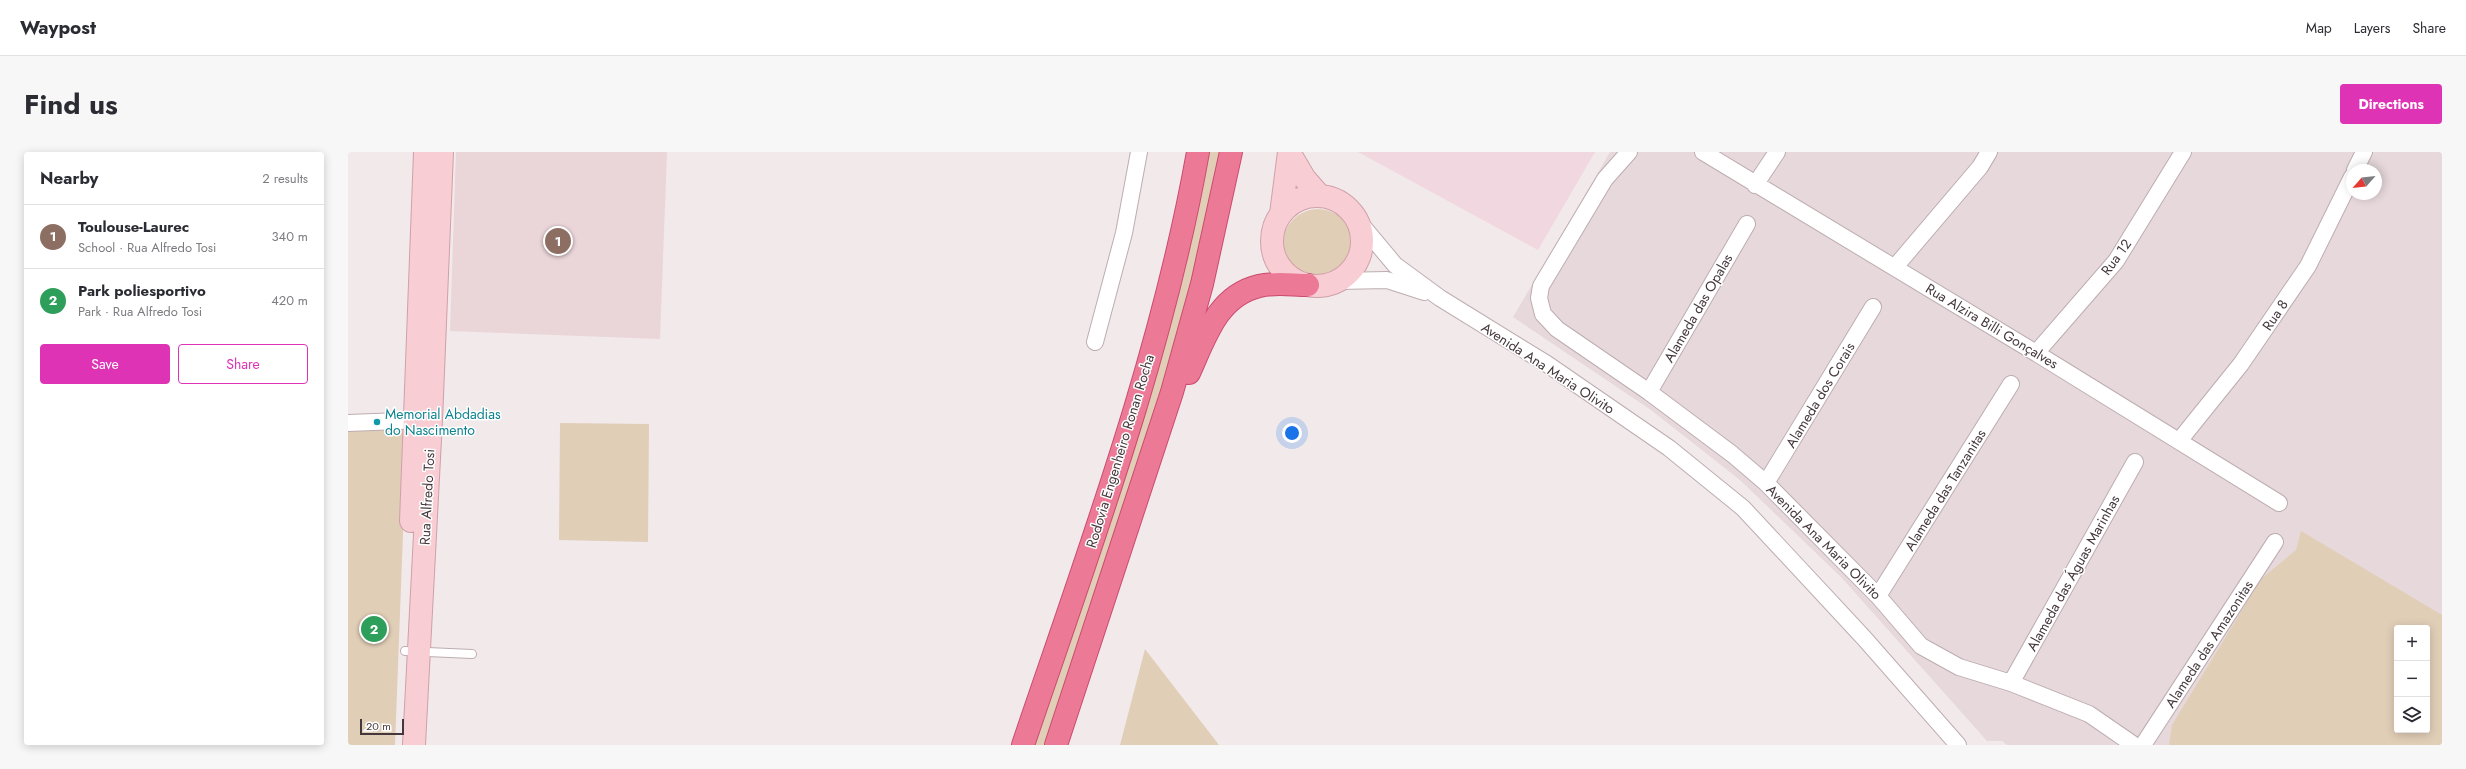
<!DOCTYPE html>
<html lang="en">
<head>
<meta charset="utf-8">
<style>
	body { margin:0; font-family:Jost,sans-serif; background:#f7f7f7; color:#2b2b33 }
	.controls { position:absolute; right:12px; bottom:12px; display:grid; overflow:hidden; border-radius:4px; box-shadow:0 2px 10px #0003 }
	.controls button { width:36px; height:36px; display:grid; place-items:center; padding:0; border:0; border-bottom:1px solid #e1e1e2; background:#fff; color:#2b2b33; font:20px sans-serif }
	.compass { position:absolute; left:1998px; top:12px; width:36px; height:36px; border-radius:50%; background:#fff; box-shadow:0 2px 10px #0003; rotate:243deg }
	.scale { position:absolute; left:12px; bottom:10px; width:44px; box-sizing:border-box; padding-left:4px; border:2px solid #45383c; border-top:0; font-size:11px; line-height:14px; white-space:nowrap; color:#45383c; -webkit-text-stroke:3px #fff; paint-order:stroke }
	.you { position:absolute; left:944px; top:281px; width:14px; height:14px; margin:-10px; border:3px solid #fff; border-radius:50%; background:#1a73e8; box-shadow:0 0 0 6px #1a73e833 }
	.badge { display:grid; place-items:center; width:26px; height:26px; border-radius:50%; background:#df33b6; color:#fff; font-size:13px; font-weight:700 }
	.pin { position:absolute; translate:-50% -50%; border:2px solid #fff; box-shadow:0 1px 4px #0006 }
	.list { margin:0; padding:0; list-style:none }
	h2 { display:flex; justify-content:space-between; align-items:center; height:52px; margin:0; padding:0 16px; font-size:17px }
	h2 small { font-size:13px; font-weight:400; color:#7c7c81 }
	.list li { display:grid; grid-template-columns:26px 1fr auto; gap:12px; align-items:center; box-sizing:border-box; height:64px; padding:0 16px; border-top:1px solid #e1e1e2 }
	.list b { display:block; font-size:15px; white-space:nowrap }
	.list p { margin:0; font-size:13px; white-space:nowrap; color:#7c7c81 }
	.list em { font-size:13px; font-style:normal; color:#7c7c81 }
	.actions { display:flex; gap:8px; padding:12px 16px }
	.actions a { flex:1; padding:9px 0; border:1px solid #df33b6; border-radius:4px; text-align:center; font-size:14px; color:#df33b6 }
	.actions .main { background:#df33b6; color:#fff }
	.icon { flex:none; width:22px; height:22px; fill:none; stroke:currentColor; stroke-width:2; stroke-linecap:round; stroke-linejoin:round }
	.map { position:relative; flex:none; width:2094px; height:593px; overflow:hidden; border-radius:4px }
	header { display:flex; align-items:center; gap:24px; box-sizing:border-box; height:56px; padding:0 20px; background:#fff; border-bottom:1px solid #e1e1e2 }
	header strong { font-size:19px }
	nav { display:flex; gap:22px; margin-inline-start:auto; font-size:14px }
	.intro { display:flex; align-items:center; justify-content:space-between; box-sizing:border-box; height:96px; padding:0 24px }
	h1 { margin:0; font-size:28px }
	.button { padding:10px 18px; border-radius:4px; background:#df33b6; color:#fff; font-size:14px; font-weight:700 }
	main { display:flex; gap:24px; padding:0 24px }
	aside { flex:1; background:#fff; border-radius:4px; box-shadow:0 2px 10px #0003 }
	.map>svg:first-child { display:block }
	.residential { fill:#e6d8db; fill-rule:evenodd }
	.commercial { fill:#f1d7e0 }
	.education { fill:#ead5d9 }
	.green { fill:#e1ceb7; fill-rule:evenodd }
	.lines { fill:none; stroke-linecap:round; stroke-linejoin:round }
	.lane-casing { stroke:#bdadb1; stroke-width:10 }
	.street-casing { stroke:#bdadb1; stroke-width:18 }
	.secondary-casing { stroke:#cfa0a9; stroke-width:24 }
	.highway-casing { stroke:#ca4b6f; stroke-width:24 }
	.lane { stroke:#fff; stroke-width:8 }
	.street { stroke:#fff; stroke-width:16 }
	.secondary { stroke:#f8cdd4; stroke-width:22 }
	.highway { stroke:#ec7a96; stroke-width:22 }
	.culture-dot { fill:#0f9aa8; stroke:#fff; stroke-width:1.5 }
	.labels { text-anchor:middle; stroke-width:3; stroke-linejoin:round; paint-order:stroke }
	.street-label { font-size:14px; fill:#45383c; stroke:#fff }
	.culture-label { font-size:14px; fill:#0d838f; stroke:#fff; text-anchor:start }
</style>
</head>
<body>
<header>
<strong>Waypost</strong>
<nav><a>Map</a><a>Layers</a><a>Share</a></nav>
</header>
<div class="intro"><h1>Find us</h1><a class="button">Directions</a></div>
<main>
<aside>
<h2>Nearby<small>2 results</small></h2>
<ul class="list">
<li><span class="badge" style="background:#8d6e63">1</span><div><b>Toulouse-Laurec</b><p>School · Rua Alfredo Tosi</p></div><em>340 m</em></li>
<li><span class="badge" style="background:#2e9e5b">2</span><div><b>Park poliesportivo</b><p>Park · Rua Alfredo Tosi</p></div><em>420 m</em></li>
</ul>
<div class="actions"><a class="main">Save</a><a>Share</a></div>
</aside>
<div class="map">
<svg width="2094" height="593" viewBox="0 0 2094 593">
	<rect width="100%" height="100%" fill="#f2e9eb"/>
	<path class="residential" d="M1262 0H2094V593H1659L1654 589H1639L1493 425 1392 328 1303 258 1165 165ZM2004 18H2028V42H2004ZM2049 476H2079V578H2049Z"/>
	<path class="commercial" d="M1010 0H1247L1190 98Z"/>
	<path class="education" d="M108 0H319L312 187 102 179Z"/>
	<path class="green" d="M859 0H872C836 203 763 397 700 593H686Z
		M935 92a35 35 0 1 1 70 0a35 35 0 1 1-70 0Z
		M212 271 301 272 300 390 211 388Z
		M59 276 47 593H0V279Z
		M1953 379 2094 463V593H1821L1824 573 1913 427 1948 398ZM2049 476H2079V578H2049Z
		M797 497 871 593H772Z"/>
	<g class="lines">
		<defs>
			<path id="lane" d="M57 499 124 502"/>
			<path id="street" d="M1281 0 1257 27 1193 134 1191 146 1195 162 1209 177 1301 240 1384 302 1418 331 1530 444 1573 494 1611 515 1663 531 1741 562 1786 593
				M1355 0 1688 201 1931 351
				M2007 18 2016 0
				M1407 33 1429 0
				M1007 65 1047 113 1092 146 1199 212 1321 296 1395 356 1516 486 1610 593
				M1547 115 1632 15 1641 0
				M990 129 1039 128 1076 140
				M747 190 776 81 791 0
				M1688 201 1768 109 1835 0
				M1301 240 1399 72
				M0 271 77 268
				M1831 289 1893 212 1960 114 2004 25
				M1418 331 1525 155
				M1530 444 1663 232
				M1663 531 1787 310
				M1795 593 1927 390"/>
			<path id="secondary" d="M941 0 957 27 972 44
				M924 89a45 45 0 1 1 90 0a45 45 0 1 1-90 0Z
				M933 62 941 0
				M63 369 77 0
				M66 593 83 268 94 0"/>
			<path id="highway" d="M841 221C857 186 869 144 911 134 927 130 944 133 960 133
				M675 593C741 398 814 203 850 0
				M708 593 824 240 854 132 883 0"/>
		</defs>
		<use href="#lane" class="lane-casing"/>
		<use href="#street" class="street-casing"/>
		<use href="#secondary" class="secondary-casing"/>
		<use href="#highway" class="highway-casing"/>
		<use href="#lane" class="lane"/>
		<use href="#street" class="street"/>
		<use href="#secondary" class="secondary"/>
		<use href="#highway" class="highway"/>
	</g>
	<circle class="culture-dot" cx="29" cy="270" r="4"/>
	<g class="labels">
		<g class="street-label">
			<text transform="translate(1768 105) rotate(-54)" y="5">Rua 12</text>
			<text transform="translate(1350 156) rotate(-60)" y="5">Alameda das Opalas</text>
			<text transform="translate(1927 163) rotate(-56)" y="5">Rua 8</text>
			<text transform="translate(1644 174) rotate(31)" y="5">Rua Alzira Billi Gonçalves</text>
			<text transform="translate(1200 216) rotate(33)" y="5">Avenida Ana Maria Olivito</text>
			<text transform="translate(1472 243) rotate(-59)" y="5">Alameda dos Corais</text>
			<text transform="translate(772 299) rotate(-73)" y="5">Rodovia Engenheiro Ronan Rocha</text>
			<text transform="translate(1597 338) rotate(-58)" y="5">Alameda das Tanzanitas</text>
			<text transform="translate(79 345) rotate(-87)" y="5">Rua Alfredo Tosi</text>
			<text transform="translate(1476 390) rotate(45)" y="5">Avenida Ana Maria Olivito</text>
			<text transform="translate(1725 421) rotate(-61)" y="5">Alameda das Águas Marinhas</text>
			<text transform="translate(1861 492) rotate(-57)" y="5">Alameda das Amazonitas</text>
		</g>
		<g class="culture-label">
			<text x="37" y="267">Memorial Abdadias<tspan x="37" dy="16">do Nascimento</tspan></text>
		</g>
	</g>
</svg>
<div class="controls">
<button>+</button>
<button>−</button>
<button><svg class="icon" aria-label="layers" viewBox="0 0 24 24"><path d="M12 4l9 5-9 5-9-5zM3 14l9 5 9-5"/></svg></button>
</div>
<svg class="compass" viewBox="-18 -18 36 36"><path d="M0-13l5 13h-10z" fill="#e53935"/><path d="M0 13l5-13h-10z" fill="#7c7c81"/></svg>
<div class="scale">20 m</div>
<div class="you"></div>
<div class="pin badge" style="left:210px;top:89px;background:#8d6e63">1</div>
<div class="pin badge" style="left:26px;top:477px;background:#2e9e5b">2</div>
</div>
</main>
</body>
</html>
